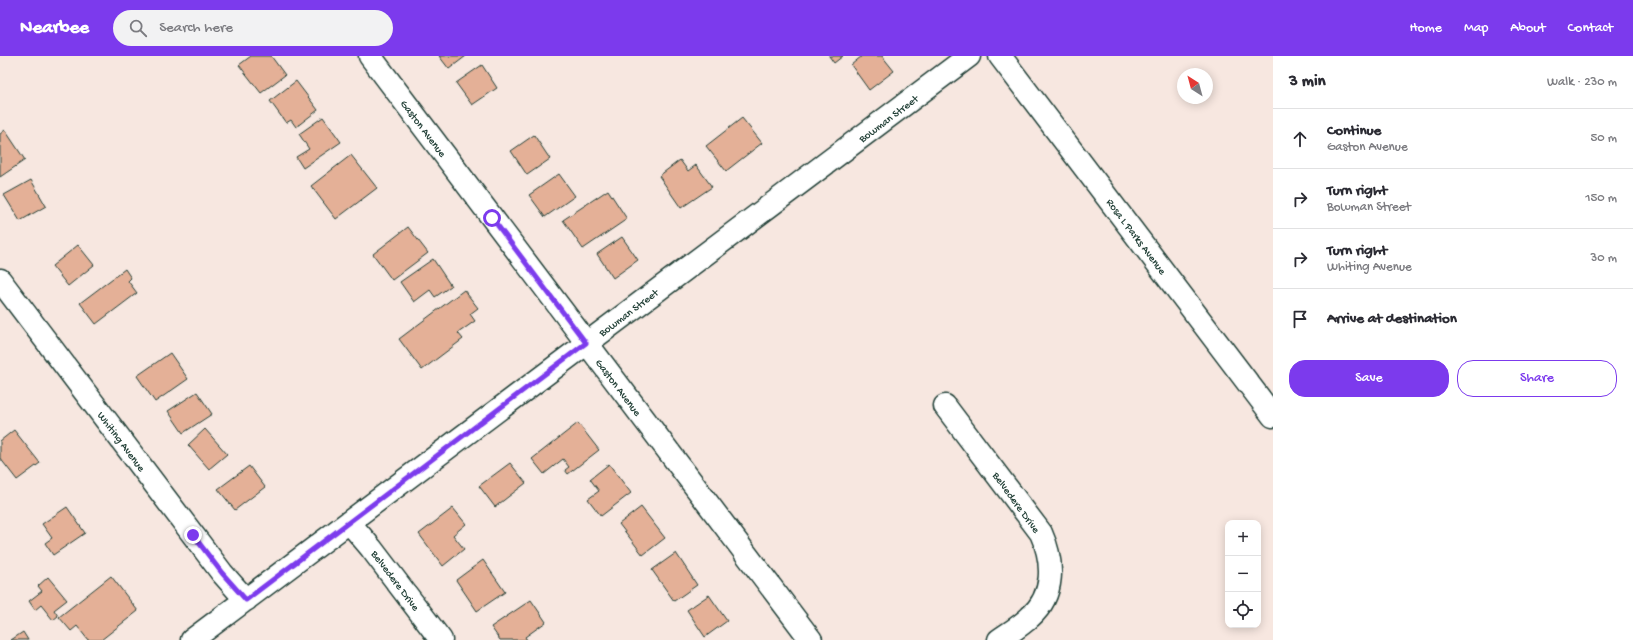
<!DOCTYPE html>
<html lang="en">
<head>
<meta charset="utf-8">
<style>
	body { margin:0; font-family:"Gochi Hand",sans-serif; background:#f2f2f3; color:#2b2b33 }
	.controls { position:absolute; right:12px; bottom:12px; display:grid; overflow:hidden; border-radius:8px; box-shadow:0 2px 10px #0003 }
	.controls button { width:36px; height:36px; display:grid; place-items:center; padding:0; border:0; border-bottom:1px solid #e1e1e2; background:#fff; color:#2b2b33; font:20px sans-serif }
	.compass { position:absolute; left:1177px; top:12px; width:36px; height:36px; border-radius:50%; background:#fff; box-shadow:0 2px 10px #0003; rotate:324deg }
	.stop { position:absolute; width:12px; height:12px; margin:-9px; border:3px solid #7c3aed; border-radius:50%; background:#fff }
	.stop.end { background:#7c3aed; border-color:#fff; box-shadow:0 1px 4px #0008 }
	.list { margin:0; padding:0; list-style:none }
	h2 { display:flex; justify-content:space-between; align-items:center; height:52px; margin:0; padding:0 16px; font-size:17px }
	h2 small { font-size:13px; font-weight:400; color:#7c7c81 }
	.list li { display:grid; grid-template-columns:26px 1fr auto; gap:12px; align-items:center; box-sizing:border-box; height:60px; padding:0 16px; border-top:1px solid #e1e1e2 }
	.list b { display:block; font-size:15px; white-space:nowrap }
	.list p { margin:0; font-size:13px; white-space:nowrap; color:#7c7c81 }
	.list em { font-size:13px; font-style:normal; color:#7c7c81 }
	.actions { display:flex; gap:8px; padding:12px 16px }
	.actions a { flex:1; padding:9px 0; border:1px solid #7c3aed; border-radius:16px; text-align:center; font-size:14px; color:#7c3aed }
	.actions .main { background:#7c3aed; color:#fff }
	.icon { flex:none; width:22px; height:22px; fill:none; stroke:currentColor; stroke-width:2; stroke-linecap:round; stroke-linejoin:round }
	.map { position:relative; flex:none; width:1273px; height:584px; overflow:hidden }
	header { display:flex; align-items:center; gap:24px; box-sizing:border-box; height:56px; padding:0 20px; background:#7c3aed; color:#fff }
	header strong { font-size:19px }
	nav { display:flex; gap:22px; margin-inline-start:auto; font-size:14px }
	.search { width:280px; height:36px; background:#f2f2f3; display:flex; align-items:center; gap:10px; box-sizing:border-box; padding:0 14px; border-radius:22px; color:#7c7c81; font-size:15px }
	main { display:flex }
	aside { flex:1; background:#fff }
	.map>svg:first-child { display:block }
	.building { fill:#e4b097; stroke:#1f3d34 }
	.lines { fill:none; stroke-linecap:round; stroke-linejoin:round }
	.minor-casing { stroke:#1f3d34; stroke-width:25 }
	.minor { stroke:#fff; stroke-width:22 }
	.route { stroke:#7c3aed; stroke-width:5 }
	.labels { text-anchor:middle; stroke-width:3; stroke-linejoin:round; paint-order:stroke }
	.street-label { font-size:11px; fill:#1f3d34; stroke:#fff }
</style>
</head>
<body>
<header>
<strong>Nearbee</strong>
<div class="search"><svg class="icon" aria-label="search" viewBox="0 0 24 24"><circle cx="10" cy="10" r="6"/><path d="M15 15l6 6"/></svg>Search here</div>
<nav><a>Home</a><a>Map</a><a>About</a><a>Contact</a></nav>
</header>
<main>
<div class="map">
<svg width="1273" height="584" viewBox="0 0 1273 584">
	<rect width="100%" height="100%" fill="#f7e7e0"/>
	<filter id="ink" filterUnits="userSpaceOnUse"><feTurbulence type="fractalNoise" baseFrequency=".025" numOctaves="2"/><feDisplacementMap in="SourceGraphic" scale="8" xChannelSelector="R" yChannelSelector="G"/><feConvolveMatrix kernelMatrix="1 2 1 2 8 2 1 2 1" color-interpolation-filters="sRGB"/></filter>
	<g filter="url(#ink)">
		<path class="building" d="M251 0H271L285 19 261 37 239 9Z
			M439 0H466L449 13Z
			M829 0H843L834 7Z
			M862 0H882L894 15 869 34 851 9Z
			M482 9 497 32 472 49 456 27Z
			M296 25 318 54 296 71 291 64 286 67 270 45Z
			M323 61 341 86 303 112 296 101 309 93 299 78Z
			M742 62 762 87 726 115 706 90Z
			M5 74 25 104 0 121V78Z
			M534 79 550 103 527 119 511 95Z
			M351 99 377 132 336 163 311 130Z
			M680 104 688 115 696 109 712 131 681 152 659 120Z
			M559 118 575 140 545 161 529 139Z
			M31 124 46 150 20 165 4 139Z
			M608 134 627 163 583 193 563 164Z
			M408 171 428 197 392 224 373 198Z
			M622 181 638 204 613 222 597 198Z
			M78 189 94 209 68 230 52 210Z
			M433 203 451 230 435 241 430 234 414 246 400 226Z
			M125 213 131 222 128 225 137 237 96 268 80 247Z
			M464 234 478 252 470 258 475 265 458 277 463 283 422 314 399 283Z
			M170 297 188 323 155 346 137 320Z
			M197 336 212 358 183 377 168 355Z
			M578 367 599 394 568 418 565 414 569 411 563 403 544 418 532 403Z
			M205 373 227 398 209 413 188 389Z
			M14 374 40 407 17 424 0 402V385Z
			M510 407 526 427 495 451 479 430Z
			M609 408 631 437 601 460 588 443 599 435 590 423Z
			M249 410 265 431 235 454 218 433Z
			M67 451 85 477 53 499 45 487 52 482 42 468Z
			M641 451 665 482 643 499 619 468Z
			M453 452 466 468 453 479 464 493 443 510 419 478Z
			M676 497 697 529 674 545 652 514Z
			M483 504 505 536 477 555 456 524Z
			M111 520 138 555 101 584H88L77 570 71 575 59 561Z
			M48 521 67 544 54 554 58 560 53 564 41 549 35 554 29 545 42 535 38 530Z
			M709 539 727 565 705 581 687 554Z
			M531 544 546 566 525 581 527 584H500L491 571Z
			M23 576 28 584H11Z"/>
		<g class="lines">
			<defs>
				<path id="minor" d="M370 0 811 584
					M1000 0 1273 360
					M0 224 222 517 246 544
					M945 350 1041 477C1054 506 1055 539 1030 561 1021 570 1009 577 999 584
					M349 466 371 492 441 584
					M192 584 969 0"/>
			</defs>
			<use href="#minor" class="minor-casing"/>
			<use href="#minor" class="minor"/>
		</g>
	</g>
	<g class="lines" filter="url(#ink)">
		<path class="route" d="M193 479 222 517 246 544 586 287 492 162"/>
	</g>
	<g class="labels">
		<g class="street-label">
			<text transform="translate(888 62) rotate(-37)" y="4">Bowman Street</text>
			<text transform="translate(424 72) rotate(53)" y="4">Gaston Avenue</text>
			<text transform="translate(1137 180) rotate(53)" y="4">Rosa L Parks Avenue</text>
			<text transform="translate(628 256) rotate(-37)" y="4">Bowman Street</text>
			<text transform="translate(619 331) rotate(53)" y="4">Gaston Avenue</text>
			<text transform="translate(122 385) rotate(53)" y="4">Whiting Avenue</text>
			<text transform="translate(1017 446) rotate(54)" y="4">Belvedere Drive</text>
			<text transform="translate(396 524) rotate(53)" y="4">Belvedere Drive</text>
		</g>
	</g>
</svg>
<div class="controls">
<button>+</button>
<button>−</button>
<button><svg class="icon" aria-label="locate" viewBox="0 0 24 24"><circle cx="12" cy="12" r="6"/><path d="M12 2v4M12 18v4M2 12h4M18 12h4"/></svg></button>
</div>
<svg class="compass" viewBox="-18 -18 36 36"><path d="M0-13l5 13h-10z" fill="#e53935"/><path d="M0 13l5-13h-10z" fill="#7c7c81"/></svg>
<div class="stop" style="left:492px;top:162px"></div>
<div class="stop end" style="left:193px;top:479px"></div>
</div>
<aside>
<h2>3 min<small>Walk · 230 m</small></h2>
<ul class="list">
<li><svg class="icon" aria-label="ahead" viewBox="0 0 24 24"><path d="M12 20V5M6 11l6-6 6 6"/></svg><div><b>Continue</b><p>Gaston Avenue</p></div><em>50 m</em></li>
<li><svg class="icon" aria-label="right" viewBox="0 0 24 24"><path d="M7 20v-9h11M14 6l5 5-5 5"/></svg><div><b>Turn right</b><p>Bowman Street</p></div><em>150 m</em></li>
<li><svg class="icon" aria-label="right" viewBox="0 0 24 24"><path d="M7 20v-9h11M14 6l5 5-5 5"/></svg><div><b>Turn right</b><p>Whiting Avenue</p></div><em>30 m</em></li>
<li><svg class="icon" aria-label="arrive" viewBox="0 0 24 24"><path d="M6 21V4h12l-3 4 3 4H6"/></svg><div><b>Arrive at destination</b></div></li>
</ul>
<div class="actions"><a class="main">Save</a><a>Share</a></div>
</aside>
</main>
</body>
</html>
